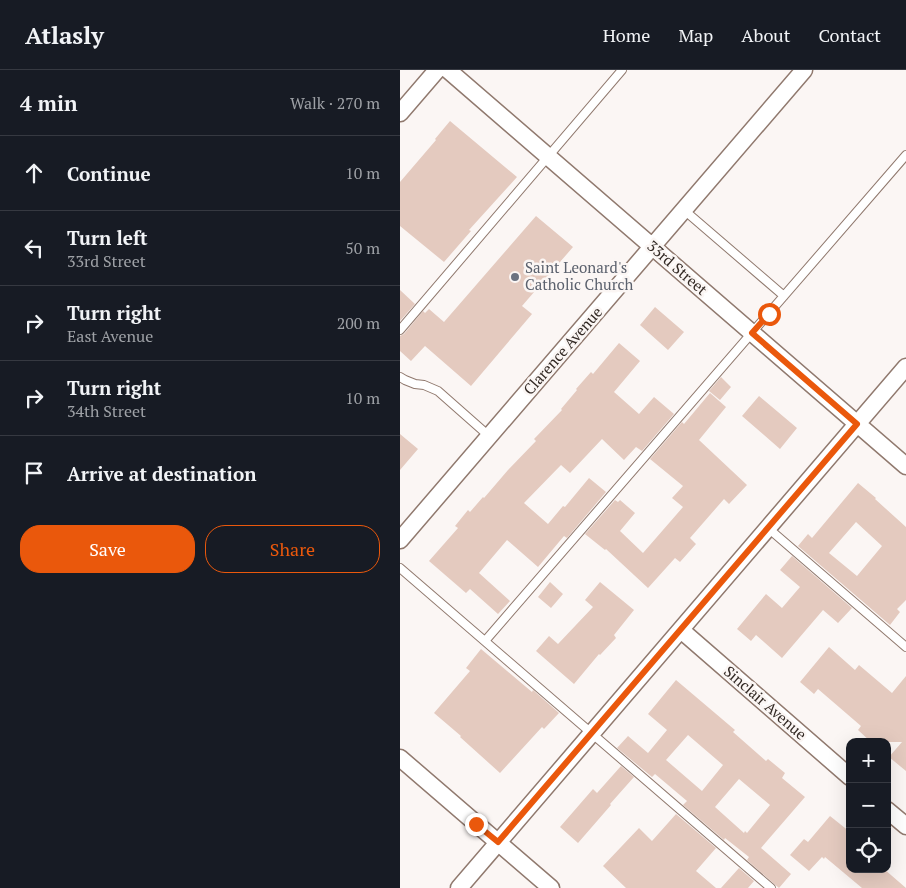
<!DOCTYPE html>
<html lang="en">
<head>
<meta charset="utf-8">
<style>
	body { margin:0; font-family:"PT Serif",serif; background:#20242c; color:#f1f3f6 }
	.controls { position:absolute; right:15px; bottom:15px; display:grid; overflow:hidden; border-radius:10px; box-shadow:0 5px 20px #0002 }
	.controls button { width:45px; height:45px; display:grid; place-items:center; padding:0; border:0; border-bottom:1px solid #363941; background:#171b24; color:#f1f3f6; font:25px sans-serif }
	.stop { position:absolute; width:15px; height:15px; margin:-11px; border:4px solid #ea580c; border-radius:50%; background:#fff }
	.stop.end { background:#ea580c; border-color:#fff; box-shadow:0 1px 5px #0008 }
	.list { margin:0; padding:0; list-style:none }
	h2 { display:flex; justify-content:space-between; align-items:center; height:65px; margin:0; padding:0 20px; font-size:21px }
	h2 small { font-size:16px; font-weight:400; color:#9ea1a6 }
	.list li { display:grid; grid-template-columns:32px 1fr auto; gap:15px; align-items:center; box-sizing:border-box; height:75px; padding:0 20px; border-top:1px solid #363941 }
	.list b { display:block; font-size:19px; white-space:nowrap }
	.list p { margin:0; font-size:16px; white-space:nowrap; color:#9ea1a6 }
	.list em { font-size:16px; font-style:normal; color:#9ea1a6 }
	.actions { display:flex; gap:10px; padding:15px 20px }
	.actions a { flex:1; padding:11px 0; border:1px solid #ea580c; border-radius:20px; text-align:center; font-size:18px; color:#ea580c }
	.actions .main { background:#ea580c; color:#fff }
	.icon { flex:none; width:28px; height:28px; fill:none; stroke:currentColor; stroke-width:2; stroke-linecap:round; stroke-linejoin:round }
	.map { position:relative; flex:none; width:506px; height:818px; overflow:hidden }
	header { display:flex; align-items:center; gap:30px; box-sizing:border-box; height:70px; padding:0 25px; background:#171b24; border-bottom:1px solid #363941 }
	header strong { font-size:24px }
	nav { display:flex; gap:28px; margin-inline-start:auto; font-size:18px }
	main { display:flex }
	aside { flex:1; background:#171b24 }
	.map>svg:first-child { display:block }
	.building { fill:#e4cabf; fill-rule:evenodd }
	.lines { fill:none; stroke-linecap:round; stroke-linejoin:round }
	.lane-casing { stroke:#90796e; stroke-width:10 }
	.street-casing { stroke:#90796e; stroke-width:19 }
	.lane { stroke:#fff; stroke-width:8 }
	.street { stroke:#fff; stroke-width:16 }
	.route { stroke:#ea580c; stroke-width:6 }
	.worship-dot { fill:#6b7280; stroke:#fbf6f4; stroke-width:2 }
	.labels { text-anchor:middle; stroke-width:5; stroke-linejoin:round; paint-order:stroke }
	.worship-label { font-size:15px; fill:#5b616d; stroke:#fbf6f4; text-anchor:start }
	.street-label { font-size:15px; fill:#322924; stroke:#fbf6f4 }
</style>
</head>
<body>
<header>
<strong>Atlasly</strong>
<nav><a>Home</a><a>Map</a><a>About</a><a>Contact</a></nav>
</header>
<main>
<aside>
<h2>4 min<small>Walk · 270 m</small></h2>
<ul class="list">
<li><svg class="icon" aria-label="ahead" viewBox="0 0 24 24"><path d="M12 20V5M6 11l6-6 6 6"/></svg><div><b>Continue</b></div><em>10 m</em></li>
<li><svg class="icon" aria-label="left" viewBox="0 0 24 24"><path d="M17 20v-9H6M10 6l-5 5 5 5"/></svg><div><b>Turn left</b><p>33rd Street</p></div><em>50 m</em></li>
<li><svg class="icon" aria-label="right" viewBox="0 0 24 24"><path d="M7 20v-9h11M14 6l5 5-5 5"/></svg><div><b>Turn right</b><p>East Avenue</p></div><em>200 m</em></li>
<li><svg class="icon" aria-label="right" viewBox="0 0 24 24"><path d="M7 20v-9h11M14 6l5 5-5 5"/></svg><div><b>Turn right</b><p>34th Street</p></div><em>10 m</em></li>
<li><svg class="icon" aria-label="arrive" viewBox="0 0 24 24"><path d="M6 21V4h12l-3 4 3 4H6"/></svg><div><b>Arrive at destination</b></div></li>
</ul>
<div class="actions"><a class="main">Save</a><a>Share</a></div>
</aside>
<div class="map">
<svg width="506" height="818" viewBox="0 0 506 818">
	<rect width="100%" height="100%" fill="#fbf6f4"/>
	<path class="building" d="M50 51 117 107 69 160 71 161 44 192 0 156V112L36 70 35 69Z
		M136 146 173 177 122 236 132 244 71 316 25 276 11 291 0 281V266L4 264 23 241 25 243 29 239 44 252Z
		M0 220 15 234 0 251Z
		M255 237 284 262 268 280 240 255Z
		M219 273 240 291 214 322 239 344 254 327 274 344 242 381 236 377 224 390 202 369 170 403 161 395 124 433 148 454 163 436 165 437 189 408 206 422 167 468 164 466 138 497 107 470 79 503 110 531 98 544 70 519 66 523 29 491 58 458 55 456 68 440 70 442 83 427 84 428 108 400 136 371 134 369 162 340 161 339 177 320 176 319 191 302 193 304Z
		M321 307 331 317 320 330 309 321Z
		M310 323 326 337 299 370 347 415 329 434 324 429 290 468 296 474 280 492 275 488 248 518 206 479 205 480 185 464 215 430 218 432 220 430 235 443 220 461 243 483 283 437 272 428 283 416 250 389 282 352 284 354Z
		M359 326 397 358 380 379 342 346Z
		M0 364 18 379 0 400Z
		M458 413 476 428 475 429 506 457V530L497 539 500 542 490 555 398 476 408 464 412 468ZM456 452 482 476 457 506 429 483Z
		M392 486 452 538 438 553 423 540 382 588 356 565 351 571 337 559 366 524 382 538 400 517 380 500Z
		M150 512 163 524 151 538 138 527Z
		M200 512 234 540 214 565 216 568 200 585 199 584 174 614 136 581 149 566 158 574 193 537 185 530Z
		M429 577 455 600 459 595 492 623 506 606V701L489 687 502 672H471L458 660 461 656 418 619 414 624 400 612Z
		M81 579 132 622 133 620 159 643 144 659 142 657 100 703 60 667 61 666 34 643 70 601 66 598Z
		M276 610 335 660 333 662 366 691 368 689 385 703 382 708 405 727 361 778 391 804 379 818 347 790 349 787 325 768 324 770 283 735 287 731 255 704 252 707 217 678 228 666 248 683 267 660 248 644ZM288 665 323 695 302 721 266 690ZM339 709 370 735 347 763 345 761 344 763 315 737Z
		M221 696 234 707 210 734 211 735 178 773 160 757 193 719 197 723Z
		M276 744 316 778 296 801 316 818H226L203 796 239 758 252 771Z
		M430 746 450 762V799H484L506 818H462L425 787 424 789 422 787 409 801 390 785 404 769 408 772Z
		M339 798 354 811 348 818H321Z"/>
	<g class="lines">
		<defs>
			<path id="lane" d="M284 140 384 226
				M0 260 222 0
				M0 307 5 310 15 314 24 315 38 321 89 366
				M368 458 506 577
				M0 498 371 818
				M85 571 506 85"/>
			<path id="street" d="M48 0 506 396
				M0 43 37 0
				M0 470 404 0
				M281 560 450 707
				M0 688 151 818
				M487 740 506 756
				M59 818 506 297"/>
		</defs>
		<use href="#lane" class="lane-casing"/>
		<use href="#street" class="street-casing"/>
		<use href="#lane" class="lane"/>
		<use href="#street" class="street"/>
	</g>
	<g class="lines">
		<path class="route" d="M76 754 98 772 457 354 352 263 369 244"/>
	</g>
	<circle class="worship-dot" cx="115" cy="207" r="5"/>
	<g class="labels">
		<g class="worship-label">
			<text x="125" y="203">Saint Leonard's<tspan x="125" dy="17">Catholic Church</tspan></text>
		</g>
		<g class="street-label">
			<text transform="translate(277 198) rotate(41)" y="5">33rd Street</text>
			<text transform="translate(163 281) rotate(-49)" y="5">Clarence Avenue</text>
			<text transform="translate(365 633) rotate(41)" y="5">Sinclair Avenue</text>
		</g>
	</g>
</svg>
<div class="controls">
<button>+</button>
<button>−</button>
<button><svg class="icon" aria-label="locate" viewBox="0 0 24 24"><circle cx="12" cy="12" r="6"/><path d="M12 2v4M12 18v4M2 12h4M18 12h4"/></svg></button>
</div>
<div class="stop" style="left:369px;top:244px"></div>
<div class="stop end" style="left:76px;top:754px"></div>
</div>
</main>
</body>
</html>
